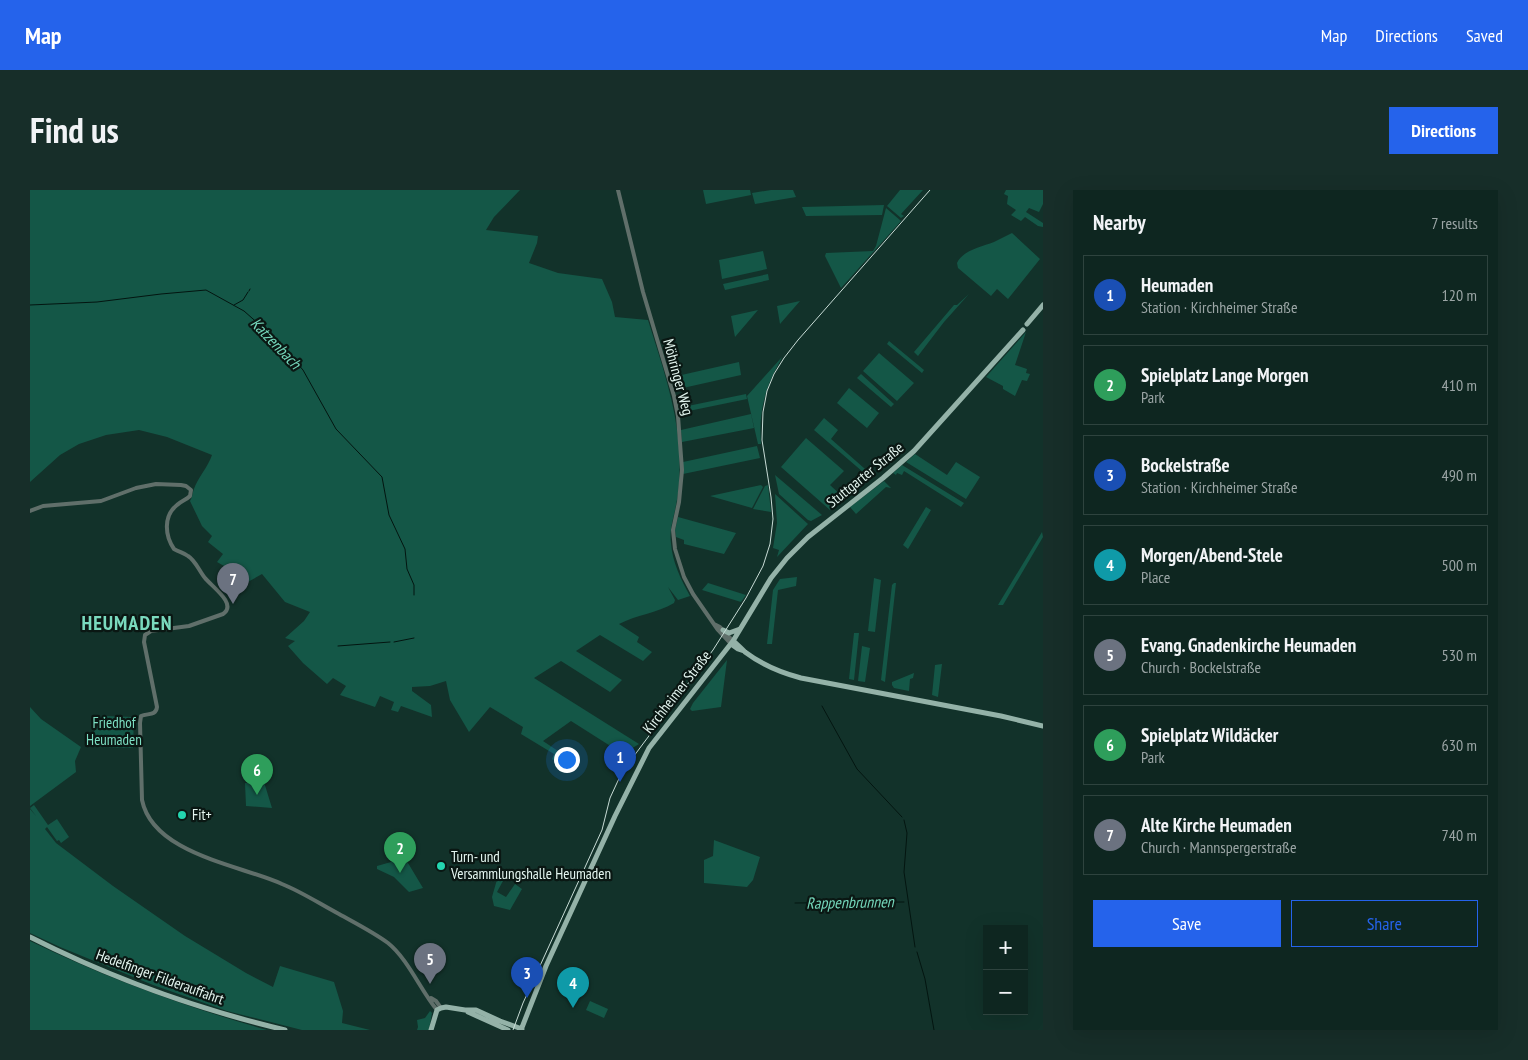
<!DOCTYPE html>
<html lang="en">
<head>
<meta charset="utf-8">
<style>
	body { margin:0; font-family:"PT Sans Narrow",sans-serif; background:#172e29; color:#f1f3f6 }
	.controls { position:absolute; right:15px; bottom:15px; display:grid; overflow:hidden; border-radius:0px; box-shadow:0 5px 20px #0002 }
	.controls button { width:45px; height:45px; display:grid; place-items:center; padding:0; border:0; border-bottom:1px solid #2e433e; background:#0e2620; color:#f1f3f6; font:25px sans-serif }
	.you { position:absolute; left:536px; top:569px; width:18px; height:18px; margin:-12px; border:4px solid #fff; border-radius:50%; background:#1a73e8; box-shadow:0 0 0 8px #1a73e833 }
	.badge { display:grid; place-items:center; width:32px; height:32px; border-radius:50%; background:#2563eb; color:#fff; font-size:16px; font-weight:700 }
	.pin { position:absolute; translate:-50% -41px; filter:drop-shadow(0 1px 2px #0008) }
	.pin::after { content:''; position:absolute; top:26px; width:18px; height:15px; background:inherit; clip-path:polygon(0 0,100% 0,50% 100%) }
	.list { margin:0; padding:0; list-style:none }
	h2 { display:flex; justify-content:space-between; align-items:center; height:65px; margin:0; padding:0 20px; font-size:21px }
	h2 small { font-size:16px; font-weight:400; color:#9ba5a5 }
	.list li { display:grid; grid-template-columns:32px 1fr auto; gap:15px; align-items:center; box-sizing:border-box; height:80px; margin:0 10px 10px; padding:0 10px; border:1px solid #2e433e; border-radius:0px }
	.list b { display:block; font-size:19px; white-space:nowrap }
	.list p { margin:0; font-size:16px; white-space:nowrap; color:#9ba5a5 }
	.list em { font-size:16px; font-style:normal; color:#9ba5a5 }
	.actions { display:flex; gap:10px; padding:15px 20px }
	.actions a { flex:1; padding:11px 0; border:1px solid #2563eb; border-radius:0px; text-align:center; font-size:18px; color:#2563eb }
	.actions .main { background:#2563eb; color:#fff }
	.map { position:relative; flex:none; width:1013px; height:840px; overflow:hidden; border-radius:0px }
	header { display:flex; align-items:center; gap:30px; box-sizing:border-box; height:70px; padding:0 25px; background:#2563eb; color:#fff }
	header strong { font-size:24px }
	nav { display:flex; gap:28px; margin-inline-start:auto; font-size:18px }
	.intro { display:flex; align-items:center; justify-content:space-between; box-sizing:border-box; height:120px; padding:0 30px }
	h1 { margin:0; font-size:35px }
	.button { padding:12px 22px; border-radius:0px; background:#2563eb; color:#fff; font-size:18px; font-weight:700 }
	main { display:flex; gap:30px; padding:0 30px }
	aside { flex:1; background:#0e2620; border-radius:0px; box-shadow:0 5px 20px #0002 }
	.map>svg:first-child { display:block }
	.green { fill:#145747 }
	.lines { fill:none; stroke-linecap:round; stroke-linejoin:round }
	.stream { stroke:#031510; stroke-width:1 }
	.minor { stroke:#606f6a; stroke-width:4 }
	.major { stroke:#94b2a8; stroke-width:5 }
	.tram { stroke:#c8dcd6; stroke-width:1 }
	.poi-dot { fill:#23d5af; stroke:#0a1713; stroke-width:2 }
	.labels { text-anchor:middle; stroke-width:4.5; stroke-linejoin:round; paint-order:stroke }
	.street-label { font-size:15px; fill:#e4f6f0; stroke:#0a1713 }
	.park-label { font-size:15px; fill:#7ddfc3; stroke:#0a1713 }
	.poi-label { font-size:15px; fill:#e4f6f0; stroke:#0a1713; text-anchor:start }
	.water-label { font-size:16px; font-style:italic; fill:#74d6ba; stroke:#0a1713 }
	.district-label { font-size:20px; font-weight:bold; letter-spacing:1px; fill:#7adabe; stroke:#0a1713 }
</style>
</head>
<body>
<header>
<strong>Map</strong>
<nav><a>Map</a><a>Directions</a><a>Saved</a></nav>
</header>
<div class="intro"><h1>Find us</h1><a class="button">Directions</a></div>
<main>
<div class="map">
<svg width="1013" height="840" viewBox="0 0 1013 840">
	<rect width="100%" height="100%" fill="#12322a"/>
	<path class="green" d="M0 0H490L464 27 456 40 508 46 507 53 499 73 528 83 572 89 582 112 585 127 618 130C631 172 646 214 649 258 650 277 650 297 646 315 644 327 639 340 641 353 642 371 651 390 660 406L648 410 638 397 645 410 644 413C627 423 606 425 589 434L609 447 607 452 622 462 613 471 570 445 546 461 592 490 580 502 531 471 504 488 609 554 593 564 541 531 513 551 534 565 523 570 522 569 524 564 491 544 493 537 460 517 439 542 420 510 416 491 400 496 382 497V501L401 515 402 527 371 516 368 522 361 520 364 512 350 506 345 517 310 505 316 496 303 488 297 494 273 473 258 456 265 451 255 448 274 431 280 422 255 412 232 384 216 393 210 387V385L187 372 193 364 178 352 182 346 172 336 160 311C163 306 162 304 164 299 167 289 178 277 182 265L137 247 109 240 76 245 49 254 30 265 0 292Z
		M673 0H720L721 5 676 14Z
		M741 0H763L766 7 725 14 722 3Z
		M870 0H893L871 24 874 26 871 28 857 16Z
		M976 0H1013V14L1009 22 999 18 996 22 1013 33V37L1008 36 995 27 991 31 981 25 986 20 977 14 978 6 974 4Z
		M854 15 852 25 776 26 772 17Z
		M856 18 871 31 811 98 795 66 796 63 843 61 846 56Z
		M982 43 1010 69 978 109 967 99 961 106 928 78 927 73C933 60 951 57 964 52 970 49 976 46 982 43Z
		M733 61 737 79 692 89 689 70Z
		M738 84 739 90 695 100 693 94Z
		M939 104 914 132 888 166 884 162 924 115H927Z
		M770 111 750 134 747 116Z
		M728 120 705 147 701 126Z
		M996 142 985 175 997 179 996 183 1000 184 997 191 992 190 985 206 973 199V196L956 187Z
		M859 151 894 180 892 183 857 154Z
		M849 163 884 193 867 211 833 181Z
		M752 167C750 172 745 180 742 187 732 209 729 231 731 254H728L717 206Z
		M709 172 711 185 644 200 639 185 646 183 647 186Z
		M831 184 864 214 861 217 827 188Z
		M819 198 849 223 837 238 807 213Z
		M716 204 717 209 649 223 648 218Z
		M721 224 724 238 652 252 651 240Z
		M794 228 808 240 801 249 843 286 840 288 784 240Z
		M776 248 814 281 800 295 815 309 800 320 751 277Z
		M727 256 730 268 653 284V272Z
		M885 264 917 285 926 272 950 287 936 309 876 272Z
		M872 275 934 313 931 317 874 281 872 285 867 283 866 285 863 283Z
		M745 285 792 325 781 331 778 330 749 304Z
		M854 291 861 298 856 297 826 324 820 317Z
		M731 295 733 297 722 318 680 306Z
		M738 295 741 322 723 319 735 296Z
		M745 304 778 334 747 367 749 360 743 358 747 333Z
		M896 317 901 320 878 359 873 355Z
		M648 327 706 343 694 364 654 354V350L646 347 645 340Z
		M1012 342 1013 347 973 415H968Z
		M767 387 766 396 748 400 742 454H737L743 400 750 389Z
		M844 388 851 390 845 442 838 441Z
		M678 393 716 405 711 412 672 400Z
		M864 393H866L855 492 851 490 862 395Z
		M824 443H829L824 490 819 489Z
		M832 456 840 458 835 492 828 491Z
		M697 470 691 517 662 521 660 519 663 513Z
		M912 474 908 507 902 505 905 475Z
		M884 483 883 488 880 489 879 501 864 498 862 495V492Z
		M0 517 11 529 51 557 45 571 46 582 0 616Z
		M73 526 104 527 103 558 63 557 64 542Z
		M234 592 242 618 216 616 215 593Z
		M4 615 18 635 27 629 39 647 31 653 29 650 27 651 17 637 15 639 26 653 83 696 155 746 216 783 243 797 250 776 304 792 313 821 312 833 340 840H272L197 821 123 795 30 757 0 743V619L6 626 0 618Z
		M684 650 730 667 723 690 717 697 674 693V670L683 666Z
		M375 668 393 698 379 702 364 687 347 679V676Z
		M468 686 474 689 467 702 476 707 485 694 492 699 480 720 464 716 462 707Z
		M0 751C76 788 156 817 237 840H0Z
		M560 811 578 819 574 828 556 820Z
		M400 821 402 823 399 840H387L388 837 387 830 395 828Z"/>
	<g class="lines">
		<path class="stream" d="M219 101 220 99
			M0 115 67 112 131 104 176 100 214 121 248 151 273 180 306 239 352 287 359 325 375 359 377 379 384 395V405
			M204 115 213 110 218 102
			M364 452 384 448
			M308 456 360 452
			M792 516 827 579 872 627
			M874 630 877 643 874 682 885 757
			M765 713 874 712
			M887 762 895 789 904 840"/>
		<path class="minor" d="M588 0 613 102 644 206 648 226 652 280 649 312 643 340 645 359 654 387 663 404 688 440 701 454
			M0 321 13 316 71 311 106 298 126 294 151 295 156 296 161 300 160 306C156 310 151 311 147 315 133 326 135 346 144 359 149 362 154 363 158 366 166 371 169 381 175 388 181 396 208 414 193 424L159 436 121 441 115 445 114 452 127 517C126 526 118 523 111 526L110 533 112 610C123 664 210 675 252 694 272 702 290 714 309 724 325 733 343 742 358 753 378 769 391 801 407 820
			M684 434 690 437 703 451
			M401 808 406 811 411 818"/>
		<path class="major" d="M997 134 1013 115
			M693 440 699 443 710 439
			M703 451C707 454 711 458 715 462 731 474 752 483 771 488L971 526 1013 536
			M701 454 708 459 714 461
			M0 747C81 788 167 819 255 840
			M438 822 478 840
			M401 840 407 820 411 818 416 817 435 820H446L470 831 492 839
			M491 840 516 776 585 626 619 558 703 451 741 388 757 368 778 347 853 288 884 261 993 140"/>
		<path class="tram" d="M483 840 493 813 572 640 580 608 592 582 683 460 716 408 733 376 740 354 743 329 741 307 732 250 733 222 737 201 744 184 754 168 768 150 900 0"/>
	</g>
	<g class="poi-dot">
		<circle cx="152" cy="625" r="5"/>
		<circle cx="411" cy="676" r="5"/>
	</g>
	<g class="labels">
		<g class="street-label">
			<text transform="translate(648 187) rotate(75)" y="5">Möhringer Weg</text>
			<text transform="translate(835 285) rotate(-39)" y="5">Stuttgarter Straße</text>
			<text transform="translate(647 502) rotate(-52)" y="5">Kirchheimer Straße</text>
			<text transform="translate(130 787) rotate(20)" y="5">Hedelfinger Filderauffahrt</text>
		</g>
		<g class="park-label">
			<text x="84" y="538">Friedhof<tspan x="84" dy="17">Heumaden</tspan></text>
		</g>
		<g class="poi-label">
			<text x="162" y="630">Fit+</text>
			<text x="421" y="672">Turn- und<tspan x="421" dy="17">Versammlungshalle Heumaden</tspan></text>
		</g>
		<g class="water-label">
			<text transform="translate(246 153) rotate(46)" y="6">Katzenbach</text>
			<text transform="translate(820 712) rotate(-1)" y="6">Rappenbrunnen</text>
		</g>
		<g class="district-label">
			<text x="97" y="440">HEUMADEN</text>
		</g>
	</g>
</svg>
<div class="controls">
<button>+</button>
<button>−</button>
</div>
<div class="you"></div>
<div class="pin badge" style="left:590px;top:592px;background:#1a4fb4">1</div>
<div class="pin badge" style="left:370px;top:683px;background:#2e9e5b">2</div>
<div class="pin badge" style="left:497px;top:808px;background:#1a4fb4">3</div>
<div class="pin badge" style="left:543px;top:818px;background:#0f9aa8">4</div>
<div class="pin badge" style="left:400px;top:794px;background:#6b7280">5</div>
<div class="pin badge" style="left:227px;top:605px;background:#2e9e5b">6</div>
<div class="pin badge" style="left:203px;top:414px;background:#6b7280">7</div>
</div>
<aside>
<h2>Nearby<small>7 results</small></h2>
<ul class="list">
<li><span class="badge" style="background:#1a4fb4">1</span><div><b>Heumaden</b><p>Station · Kirchheimer Straße</p></div><em>120 m</em></li>
<li><span class="badge" style="background:#2e9e5b">2</span><div><b>Spielplatz Lange Morgen</b><p>Park</p></div><em>410 m</em></li>
<li><span class="badge" style="background:#1a4fb4">3</span><div><b>Bockelstraße</b><p>Station · Kirchheimer Straße</p></div><em>490 m</em></li>
<li><span class="badge" style="background:#0f9aa8">4</span><div><b>Morgen/Abend-Stele</b><p>Place</p></div><em>500 m</em></li>
<li><span class="badge" style="background:#6b7280">5</span><div><b>Evang. Gnadenkirche Heumaden</b><p>Church · Bockelstraße</p></div><em>530 m</em></li>
<li><span class="badge" style="background:#2e9e5b">6</span><div><b>Spielplatz Wildäcker</b><p>Park</p></div><em>630 m</em></li>
<li><span class="badge" style="background:#6b7280">7</span><div><b>Alte Kirche Heumaden</b><p>Church · Mannspergerstraße</p></div><em>740 m</em></li>
</ul>
<div class="actions"><a class="main">Save</a><a>Share</a></div>
</aside>
</main>
</body>
</html>
